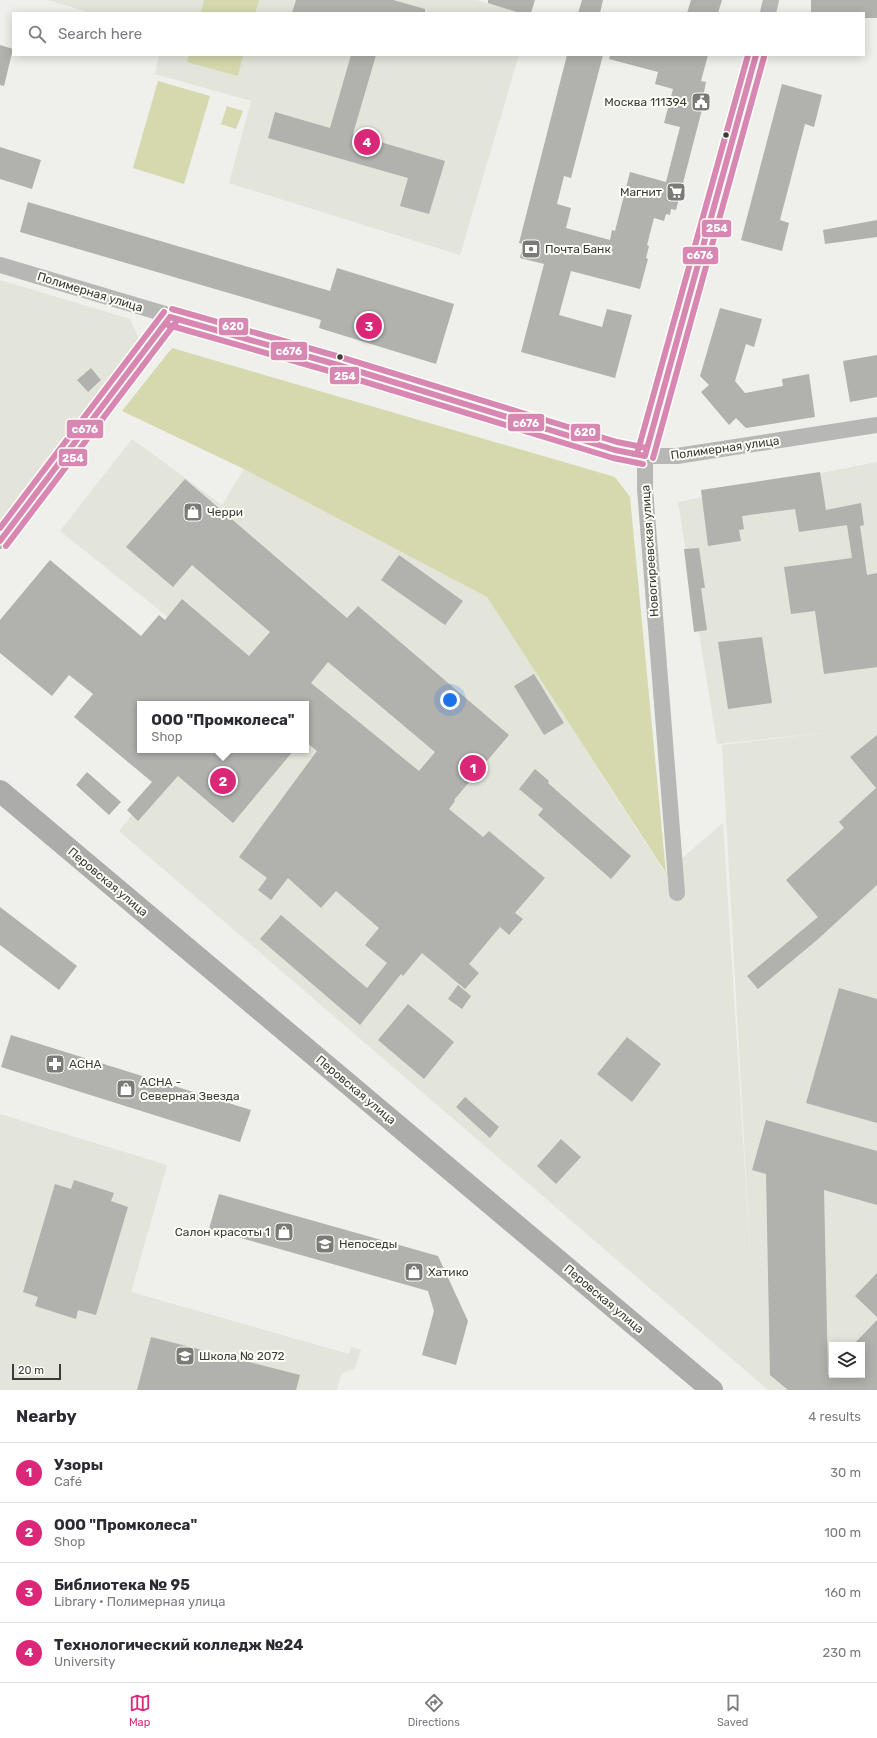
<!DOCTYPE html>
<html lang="en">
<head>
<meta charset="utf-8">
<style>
	body { margin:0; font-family:Rubik,sans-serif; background:#f7f7f7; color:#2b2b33 }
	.controls { position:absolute; right:12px; bottom:12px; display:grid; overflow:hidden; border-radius:0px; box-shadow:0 2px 10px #0003 }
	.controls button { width:36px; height:36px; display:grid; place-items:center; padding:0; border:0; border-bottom:1px solid #e1e1e2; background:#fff; color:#2b2b33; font:20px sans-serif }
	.scale { position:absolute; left:12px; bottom:10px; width:49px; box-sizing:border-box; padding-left:4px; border:2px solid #3b3c39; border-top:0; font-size:11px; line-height:14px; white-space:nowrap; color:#3b3c39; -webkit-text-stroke:3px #fdfef6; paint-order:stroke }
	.you { position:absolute; left:450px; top:700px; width:14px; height:14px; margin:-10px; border:3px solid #fff; border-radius:50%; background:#1a73e8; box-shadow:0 0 0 6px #1a73e833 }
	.badge { display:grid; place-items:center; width:26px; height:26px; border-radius:50%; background:#db2777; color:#fff; font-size:13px; font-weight:700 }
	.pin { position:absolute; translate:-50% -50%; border:2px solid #fff; box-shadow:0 1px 4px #0006 }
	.popup { position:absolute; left:137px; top:701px; width:172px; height:52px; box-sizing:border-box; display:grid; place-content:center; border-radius:0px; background:#fff; filter:drop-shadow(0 1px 3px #0005); font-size:13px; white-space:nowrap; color:#7c7c81 }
	.popup b { font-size:15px; color:#2b2b33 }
	.popup::after { content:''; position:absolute; left:50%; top:100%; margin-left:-8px; border:8px solid transparent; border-top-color:#fff }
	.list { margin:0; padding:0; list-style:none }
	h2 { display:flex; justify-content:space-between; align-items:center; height:52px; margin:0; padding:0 16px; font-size:17px }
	h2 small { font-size:13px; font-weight:400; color:#7c7c81 }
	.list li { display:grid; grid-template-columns:26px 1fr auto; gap:12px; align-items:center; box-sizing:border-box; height:60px; padding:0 16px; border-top:1px solid #e1e1e2 }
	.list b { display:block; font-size:15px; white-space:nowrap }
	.list p { margin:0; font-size:13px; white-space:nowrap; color:#7c7c81 }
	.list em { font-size:13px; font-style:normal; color:#7c7c81 }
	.icon { flex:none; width:22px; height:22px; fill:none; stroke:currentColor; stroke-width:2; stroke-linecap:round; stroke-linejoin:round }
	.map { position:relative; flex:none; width:877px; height:1390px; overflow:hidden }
	.search { position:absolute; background:#fff; box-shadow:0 2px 10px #0003; left:12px; right:12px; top:12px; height:44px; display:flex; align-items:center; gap:10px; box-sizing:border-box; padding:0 14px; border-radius:0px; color:#7c7c81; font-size:15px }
	.sheet { height:292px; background:#fff }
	nav { display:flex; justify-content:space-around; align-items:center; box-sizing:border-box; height:56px; border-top:1px solid #e1e1e2; background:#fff; font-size:11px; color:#7c7c81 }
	nav a { display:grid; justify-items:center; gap:2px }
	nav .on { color:#db2777 }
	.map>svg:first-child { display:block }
	.built { fill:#e3e4da; fill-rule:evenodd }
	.green { fill:#d5d9ad }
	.building { fill:#b1b1ae; fill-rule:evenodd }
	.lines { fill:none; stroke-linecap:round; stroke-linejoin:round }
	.street { stroke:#b7b7b5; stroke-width:16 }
	.secondary { stroke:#acacaa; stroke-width:22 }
	.bus-1-casing { stroke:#fdfef6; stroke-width:9 }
	.bus-2-casing { stroke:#fdfef6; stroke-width:9 }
	.bus-3-casing { stroke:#fdfef6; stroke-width:9 }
	.bus-1 { stroke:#d887b3; stroke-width:6 }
	.bus-2 { stroke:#d887b3; stroke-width:6 }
	.bus-3 { stroke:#d887b3; stroke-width:6 }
	.bus-dot { fill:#3b3c39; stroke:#fdfef6; stroke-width:1.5 }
	.labels { text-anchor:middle; stroke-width:4; stroke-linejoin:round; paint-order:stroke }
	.poi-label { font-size:12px; fill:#3b3c39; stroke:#fdfef6; text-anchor:start }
	.street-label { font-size:12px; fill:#3b3c39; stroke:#fdfef6 }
	.line-badge { stroke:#fdfef6; stroke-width:1.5 }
	.badge-label { font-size:11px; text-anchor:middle; font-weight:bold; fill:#fff }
</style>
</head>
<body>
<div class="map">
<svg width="877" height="1390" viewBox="0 0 877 1390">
	<rect width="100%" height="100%" fill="#efefeb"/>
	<path class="built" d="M48 0H477L520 13H91Z
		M159 55H519L460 255 229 183 251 101 155 74Z
		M0 280 130 319 139 339 0 525Z
		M132 439 222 505 244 469 487 597 665 873 723 823 752 1282 722 745 839 731 717 744 678 502 877 462V1390H768L119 831 183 750H306V704L242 676 60 531ZM832 1345H862V1375H832Z
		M0 1114 167 1165 131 1292 349 1354 351 1347 361 1350 355 1368 341 1374 337 1390H0Z"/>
	<path class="green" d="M204 0H259L255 13H201Z
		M189 55H243L238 76 187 62Z
		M158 81 210 96 184 184 133 168Z
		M227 106 243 111 236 129 221 124Z
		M172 348 615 477 630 497 666 873 487 597 244 469 122 411Z"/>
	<path class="building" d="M296 0H393L425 9V13H292Z
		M488 0H535L531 13H520L488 3Z
		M582 0H603L600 13H578Z
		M691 0H722L718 13H687Z
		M811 0H877V18H864V13H811Z
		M0 45 13 49 4 86 0 85Z
		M351 55H376L353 134 445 161 429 214 400 206 408 178 268 138 275 112 330 128Z
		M567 55H603L571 178 564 176 557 204 571 208 566 228 610 240 612 230 615 231 630 172 666 182 680 127 664 123 673 89 655 84 658 72 609 59 610 55H708L701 81 706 82 703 97 705 98 676 210 671 209 670 215 666 214 664 221 654 218 647 245 649 246 646 258 648 259 640 289 571 271 559 315 602 327 607 309 632 315 615 378 521 352 544 264 520 258 523 244 519 243Z
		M782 84 822 95 814 127 805 124 780 220 789 223 782 251 741 240Z
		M0 147 41 160 32 189 0 179Z
		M28 202 330 291 337 268 454 304 436 364 319 328 321 320 20 232Z
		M877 220V237L825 244 823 230Z
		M720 308 762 319 754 347 746 344 735 381 745 393 783 386 782 379 809 374 815 417 746 428 736 418 729 425 701 392 709 385 700 376Z
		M877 355V397L850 402 843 361Z
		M91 368 101 380 88 392 77 380Z
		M820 472 826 510 861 503 864 525 860 526 867 575 877 573V667L824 674 815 611 791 614 784 567 852 558 847 525 799 532 795 509 742 516 744 529 739 530 741 541 708 546 701 490Z
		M185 479 347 618 358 606 509 735 454 800 455 801 449 809 483 837 489 831 545 878 515 913 523 919 509 935 500 927 469 964 479 973 465 989 422 953 403 976 401 974 360 1025 260 939 281 915 367 988 387 963 365 945 379 928 336 891 321 908 288 878 271 900 258 890 267 878 239 857 317 751 306 742V704H140V750H294L233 823 178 776 138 821 127 810 152 782 74 717 93 694 69 675 52 696 0 653V620L50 560 141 636 159 615 165 620 182 599 249 656 270 632 192 565 173 587 126 547ZM328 662 435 752 419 771 311 683Z
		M699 548 705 588H701L707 630 694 632 684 549Z
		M399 555 463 601 445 625 381 580Z
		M762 637 772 703 728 709 718 642Z
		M534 674 564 723 544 735 514 686Z
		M877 735V885L817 940 758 989 747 976 818 917 786 880 844 828 839 822 876 788 850 757Z
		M535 769 549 781 548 783 631 856 611 879 538 815 543 809 519 789Z
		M87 772 121 802 109 815 76 785Z
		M0 907 77 966 59 990 0 945Z
		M458 985 471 996 462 1009 448 999Z
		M839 988 877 999V1123L806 1103Z
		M408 1004 454 1042 424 1079 378 1040Z
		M11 1035 251 1110 240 1142 1 1067Z
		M627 1037 661 1064 632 1102 597 1074Z
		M465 1097 499 1127 490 1138 456 1107Z
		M766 1120 877 1151V1205L824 1190 828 1375H862V1345H853L877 1320V1390H788L770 1375 766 1174 752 1170Z
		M561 1139 581 1157 556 1184 537 1166Z
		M74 1180 114 1193 111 1201 128 1207 96 1315 78 1310 76 1319 35 1306 38 1297 23 1292 55 1184 71 1189Z
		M219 1194 438 1256 468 1321 456 1365 422 1355 434 1311 428 1291 209 1229Z
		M877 1273V1317L855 1296Z
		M151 1337 300 1375 296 1390H137Z"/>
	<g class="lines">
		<path class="street" d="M768 13 771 0
			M0 265 407 386 615 450 645 456H677L877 425
			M0 541 170 317
			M677 893 645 489V456L756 55"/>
		<path class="secondary" d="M0 791 712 1390"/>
		<defs>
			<path id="bus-1" d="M170 317 338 365 615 450 645 456
				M645 456 756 55
				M0 541 170 317"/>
			<path id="bus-2" d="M168 325 336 373 613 458 643 464
				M653 458 764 57
				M6 546 176 322"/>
			<path id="bus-3" d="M172 309 340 357 617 442 647 448
				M637 454 748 55
				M0 528 164 312"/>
		</defs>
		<use href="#bus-1" class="bus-1-casing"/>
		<use href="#bus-2" class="bus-2-casing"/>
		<use href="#bus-3" class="bus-3-casing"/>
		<use href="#bus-1" class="bus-1"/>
		<use href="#bus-2" class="bus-2"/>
		<use href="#bus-3" class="bus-3"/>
	</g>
	<defs>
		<symbol id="civic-square" viewBox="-11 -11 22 22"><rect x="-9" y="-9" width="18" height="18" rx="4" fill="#7a7b77" stroke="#fdfef6"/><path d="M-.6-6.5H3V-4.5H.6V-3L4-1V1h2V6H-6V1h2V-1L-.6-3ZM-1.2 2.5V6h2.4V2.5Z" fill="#fff"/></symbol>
		<symbol id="supermarket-square" viewBox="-11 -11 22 22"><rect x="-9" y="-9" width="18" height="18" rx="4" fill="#7a7b77" stroke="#fdfef6"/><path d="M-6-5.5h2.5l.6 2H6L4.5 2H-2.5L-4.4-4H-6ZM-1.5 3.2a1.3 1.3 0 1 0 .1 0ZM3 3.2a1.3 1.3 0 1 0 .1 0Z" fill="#fff"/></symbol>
		<symbol id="bank-square" viewBox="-11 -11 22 22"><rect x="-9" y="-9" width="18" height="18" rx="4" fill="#7a7b77" stroke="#fdfef6"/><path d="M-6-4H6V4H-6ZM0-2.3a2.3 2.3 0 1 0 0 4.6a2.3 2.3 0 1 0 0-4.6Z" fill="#fff"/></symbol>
		<symbol id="shop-square" viewBox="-11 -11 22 22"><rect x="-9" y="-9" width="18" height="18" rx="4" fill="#7a7b77" stroke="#fdfef6"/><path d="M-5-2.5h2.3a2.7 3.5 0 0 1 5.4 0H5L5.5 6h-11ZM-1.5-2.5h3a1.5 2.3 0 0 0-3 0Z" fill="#fff"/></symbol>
		<symbol id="pharmacy-square" viewBox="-11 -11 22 22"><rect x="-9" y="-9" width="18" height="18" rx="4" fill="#7a7b77" stroke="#fdfef6"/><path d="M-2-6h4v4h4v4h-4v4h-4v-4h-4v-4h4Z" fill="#fff"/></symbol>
		<symbol id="school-square" viewBox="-11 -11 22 22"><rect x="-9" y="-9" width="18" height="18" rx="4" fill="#7a7b77" stroke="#fdfef6"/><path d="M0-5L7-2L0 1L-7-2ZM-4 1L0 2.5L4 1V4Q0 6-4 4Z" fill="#fff"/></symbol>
	</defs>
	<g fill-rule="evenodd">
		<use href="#civic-square" x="690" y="91" width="22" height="22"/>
		<use href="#supermarket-square" x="665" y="181" width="22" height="22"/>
		<use href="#bank-square" x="520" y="238" width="22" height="22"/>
		<use href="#shop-square" x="182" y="501" width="22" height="22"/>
		<use href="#pharmacy-square" x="44" y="1053" width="22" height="22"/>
		<use href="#shop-square" x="115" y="1078" width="22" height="22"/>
		<use href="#shop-square" x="273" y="1221" width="22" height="22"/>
		<use href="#school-square" x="314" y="1233" width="22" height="22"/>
		<use href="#shop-square" x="403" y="1261" width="22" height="22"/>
		<use href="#school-square" x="174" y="1345" width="22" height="22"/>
	</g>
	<g class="bus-dot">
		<circle cx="726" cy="135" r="3.5"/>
		<circle cx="340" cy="357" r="3.5"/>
	</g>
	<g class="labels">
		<g class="poi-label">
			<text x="687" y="106" text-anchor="end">Москва 111394</text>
			<text x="662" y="196" text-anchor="end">Магнит</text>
			<text x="545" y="253">Почта Банк</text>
			<text x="207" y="516">Черри</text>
			<text x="69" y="1068">АСНА</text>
			<text x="140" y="1086">АСНА -<tspan x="140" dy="14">Северная Звезда</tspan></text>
			<text x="270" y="1236" text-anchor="end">Салон красоты 1</text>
			<text x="339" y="1248">Непоседы</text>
			<text x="428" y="1276">Хатико</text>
			<text x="199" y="1360">Школа № 2072</text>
		</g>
		<g class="street-label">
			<text transform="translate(90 292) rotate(17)" y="4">Полимерная улица</text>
			<text transform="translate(725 448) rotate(-8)" y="4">Полимерная улица</text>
			<text transform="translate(650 551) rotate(-94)" y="4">Новогиреевская улица</text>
			<text transform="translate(108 882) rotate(40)" y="4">Перовская улица</text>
			<text transform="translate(356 1090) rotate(40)" y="4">Перовская улица</text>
			<text transform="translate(604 1299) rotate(40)" y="4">Перовская улица</text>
		</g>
	</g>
	<g class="line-badge">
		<rect x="701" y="219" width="31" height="19" rx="4" fill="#d887b3"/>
		<rect x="682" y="246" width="37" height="19" rx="4" fill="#d887b3"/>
		<rect x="218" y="317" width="31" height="19" rx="4" fill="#d887b3"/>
		<rect x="270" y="341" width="38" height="20" rx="4" fill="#d887b3"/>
		<rect x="329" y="366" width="31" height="19" rx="4" fill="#d887b3"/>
		<rect x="507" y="413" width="38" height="19" rx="4" fill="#d887b3"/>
		<rect x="66" y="419" width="38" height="20" rx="4" fill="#d887b3"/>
		<rect x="570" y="423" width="31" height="19" rx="4" fill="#d887b3"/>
		<rect x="58" y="448" width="30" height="19" rx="4" fill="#d887b3"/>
	</g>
	<g class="badge-label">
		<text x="717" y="232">254</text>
		<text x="700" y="259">с676</text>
		<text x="233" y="330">620</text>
		<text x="289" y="355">с676</text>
		<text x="345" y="380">254</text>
		<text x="526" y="427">с676</text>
		<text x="85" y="433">с676</text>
		<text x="585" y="436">620</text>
		<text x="73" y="462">254</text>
	</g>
</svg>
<div class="controls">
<button><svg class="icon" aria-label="layers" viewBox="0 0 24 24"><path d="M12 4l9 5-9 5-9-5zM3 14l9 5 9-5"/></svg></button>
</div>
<div class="scale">20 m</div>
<div class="you"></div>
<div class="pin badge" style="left:473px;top:768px">1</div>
<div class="pin badge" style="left:223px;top:781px">2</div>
<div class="popup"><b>ООО &quot;Промколеса&quot;</b>Shop</div>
<div class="pin badge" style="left:369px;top:326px">3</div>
<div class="pin badge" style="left:367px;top:142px">4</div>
<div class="search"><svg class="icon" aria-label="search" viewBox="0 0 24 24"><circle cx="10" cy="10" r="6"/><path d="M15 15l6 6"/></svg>Search here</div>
</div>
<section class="sheet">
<h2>Nearby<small>4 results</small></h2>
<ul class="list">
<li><span class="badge">1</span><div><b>Узоры</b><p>Café</p></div><em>30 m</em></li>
<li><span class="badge">2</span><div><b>ООО &quot;Промколеса&quot;</b><p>Shop</p></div><em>100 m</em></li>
<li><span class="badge">3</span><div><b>Библиотека № 95</b><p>Library · Полимерная улица</p></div><em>160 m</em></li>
<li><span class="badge">4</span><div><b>Технологический колледж №24</b><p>University</p></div><em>230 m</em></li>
</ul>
</section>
<nav>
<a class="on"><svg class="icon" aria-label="map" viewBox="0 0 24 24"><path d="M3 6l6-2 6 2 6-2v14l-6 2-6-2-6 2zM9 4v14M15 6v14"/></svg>Map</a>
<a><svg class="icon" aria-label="directions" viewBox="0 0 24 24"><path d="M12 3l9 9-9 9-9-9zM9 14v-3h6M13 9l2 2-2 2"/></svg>Directions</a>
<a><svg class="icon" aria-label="saved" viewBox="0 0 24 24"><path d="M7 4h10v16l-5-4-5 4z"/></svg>Saved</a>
</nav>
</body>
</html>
